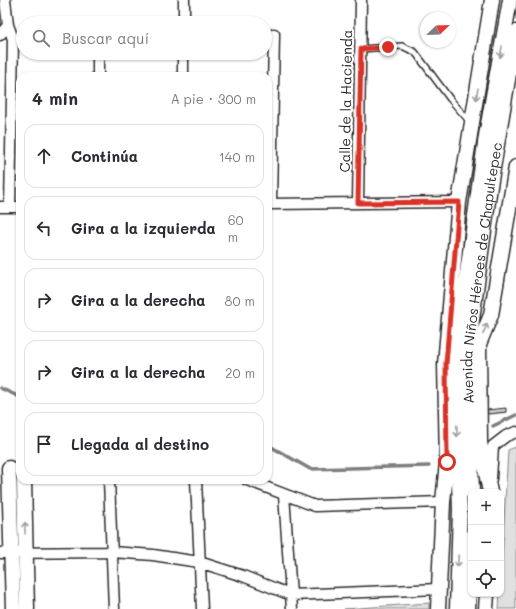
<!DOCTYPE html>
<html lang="es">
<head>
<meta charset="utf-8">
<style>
	body { margin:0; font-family:Mali,sans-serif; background:#f2f2f3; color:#2b2b33 }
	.controls { position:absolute; right:12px; bottom:12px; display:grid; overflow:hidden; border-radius:8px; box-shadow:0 1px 3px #0004 }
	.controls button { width:36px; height:36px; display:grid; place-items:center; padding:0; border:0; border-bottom:1px solid #e1e1e2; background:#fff; color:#2b2b33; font:20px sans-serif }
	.compass { position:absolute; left:420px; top:12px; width:36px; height:36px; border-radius:50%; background:#fff; box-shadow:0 1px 3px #0004; rotate:67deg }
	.stop { position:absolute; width:12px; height:12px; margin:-9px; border:3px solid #d93025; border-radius:50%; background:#fff }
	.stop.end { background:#d93025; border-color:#fff; box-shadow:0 1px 4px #0008 }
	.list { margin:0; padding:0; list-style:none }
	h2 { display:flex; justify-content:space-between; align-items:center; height:52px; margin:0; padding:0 16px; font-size:17px }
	h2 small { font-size:13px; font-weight:400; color:#7c7c81 }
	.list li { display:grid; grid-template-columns:26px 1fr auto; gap:12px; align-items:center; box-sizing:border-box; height:64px; margin:0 8px 8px; padding:0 8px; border:1px solid #e1e1e2; border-radius:12px }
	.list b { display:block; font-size:15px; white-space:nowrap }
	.list em { font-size:13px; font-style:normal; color:#7c7c81 }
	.icon { flex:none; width:22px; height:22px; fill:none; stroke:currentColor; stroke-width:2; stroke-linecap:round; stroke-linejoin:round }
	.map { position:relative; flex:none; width:516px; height:609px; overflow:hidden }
	.search { position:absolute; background:#fff; box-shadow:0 1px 3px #0004; left:16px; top:16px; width:256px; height:44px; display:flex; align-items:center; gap:10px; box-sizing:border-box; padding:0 14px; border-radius:22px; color:#7c7c81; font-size:15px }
	.panel { position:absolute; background:#fff; box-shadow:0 1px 3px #0004; left:16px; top:72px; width:256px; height:412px; border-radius:12px }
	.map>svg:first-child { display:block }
	.grass { fill:#e0e0e0; stroke:#868686 }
	.park { fill:url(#park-tufts); stroke:#868686 }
	.shadow { fill:#0003 }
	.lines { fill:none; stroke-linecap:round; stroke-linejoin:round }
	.stream { stroke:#7e7e7e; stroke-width:3.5 }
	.building { fill:#cbcbcb; stroke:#2b2b2b }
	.lane-casing { stroke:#2b2b2b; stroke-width:8 }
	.street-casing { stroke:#2b2b2b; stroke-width:13 }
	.secondary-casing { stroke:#2b2b2b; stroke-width:17 }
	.lane { stroke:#fff; stroke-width:5 }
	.street { stroke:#fff; stroke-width:10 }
	.secondary { stroke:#fff; stroke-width:14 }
	.oneway { stroke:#a0a0a0 }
	.route { stroke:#d93025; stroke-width:5 }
	.labels { text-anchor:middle; stroke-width:4; stroke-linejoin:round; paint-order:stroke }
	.street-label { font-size:14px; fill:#2b2b2b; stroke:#fff }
</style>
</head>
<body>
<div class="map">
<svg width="516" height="609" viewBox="0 0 516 609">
	<defs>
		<pattern id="park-tufts" width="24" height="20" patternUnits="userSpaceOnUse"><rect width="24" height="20" fill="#e0e0e0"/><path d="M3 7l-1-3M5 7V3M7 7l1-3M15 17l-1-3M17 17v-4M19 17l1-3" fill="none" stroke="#c0c0c0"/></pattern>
	</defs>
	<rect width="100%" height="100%" fill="#fff"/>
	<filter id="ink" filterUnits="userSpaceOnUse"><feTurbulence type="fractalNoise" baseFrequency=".025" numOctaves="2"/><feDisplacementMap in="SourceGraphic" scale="8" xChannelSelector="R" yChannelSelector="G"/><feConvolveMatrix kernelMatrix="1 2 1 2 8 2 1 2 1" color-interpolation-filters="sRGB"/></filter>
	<g filter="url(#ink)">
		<path class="grass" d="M516 447V609H499L508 450Z"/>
		<path class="park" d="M429 603V609H344Z"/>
		<path class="shadow" d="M505 409 507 413 490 415 489 413Z"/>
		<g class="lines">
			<path class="stream" d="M0 388 20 397
				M493 426 516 415
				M268 445 310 469 429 466"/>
		</g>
		<path class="building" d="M506 408V412L488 414 487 410Z"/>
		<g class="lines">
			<defs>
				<path id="lane" d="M361 49 402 46 415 52 450 99 470 122"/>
				<path id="street" d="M5 0 8 25 13 39 10 207
					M184 0V23
					M0 35 8 25
					M98 76V53
					M183 76V53
					M358 203 361 0
					M268 204 459 202
					M271 204 274 34
					M0 207H20
					M491 479 493 446 506 436 516 432
					M109 480 114 609
					M196 480 202 609
					M247 480 315 506 443 502
					M284 495 292 609
					M0 553 112 552 153 555 199 562 243 576 291 595 439 589"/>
				<g id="secondary">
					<path d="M9 468 13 609"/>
					<path d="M24 480 27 609"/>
					<path id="s1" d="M472 492 467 357 490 186 516 32"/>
					<path d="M490 492 480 443 479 344 491 315 516 167"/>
					<path d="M438 609 443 502 447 462 445 364 459 202 492 0"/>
					<path d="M457 609 460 510 455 361 486 136 510 0"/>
					<path d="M468 609 471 537"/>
					<path d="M486 609 487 594"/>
				</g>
			</defs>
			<use href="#lane" class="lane-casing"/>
			<use href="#street" class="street-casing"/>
			<use href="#secondary" class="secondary-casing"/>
			<use href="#lane" class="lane"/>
			<use href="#street" class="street"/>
			<use href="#secondary" class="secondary"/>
		</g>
		<defs><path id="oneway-shaft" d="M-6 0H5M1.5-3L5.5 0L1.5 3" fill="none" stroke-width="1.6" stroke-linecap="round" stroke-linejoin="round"/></defs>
		<g class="oneway">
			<use href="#oneway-shaft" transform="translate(501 52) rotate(100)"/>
			<use href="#oneway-shaft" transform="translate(477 94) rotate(99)"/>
			<use href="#oneway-shaft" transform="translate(485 329) rotate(-68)"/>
			<use href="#oneway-shaft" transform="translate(457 431) rotate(88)"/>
			<use href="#oneway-shaft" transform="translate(25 528) rotate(-91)"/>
			<use href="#oneway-shaft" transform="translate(458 561) rotate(92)"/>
		</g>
	</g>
	<g class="lines" filter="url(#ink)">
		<path class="route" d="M388 47 361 49 358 203 459 202 446 364 447 462"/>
	</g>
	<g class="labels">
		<g class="street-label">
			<text transform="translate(346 101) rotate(-89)" y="5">Calle de la Hacienda</text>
			<text dy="5" stroke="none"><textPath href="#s1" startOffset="220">Avenida Niños Héroes de Chapultepec</textPath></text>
		</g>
	</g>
</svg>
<div class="controls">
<button>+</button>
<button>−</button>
<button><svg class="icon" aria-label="locate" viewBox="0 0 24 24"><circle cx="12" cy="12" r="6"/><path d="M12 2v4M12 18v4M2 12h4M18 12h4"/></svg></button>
</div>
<svg class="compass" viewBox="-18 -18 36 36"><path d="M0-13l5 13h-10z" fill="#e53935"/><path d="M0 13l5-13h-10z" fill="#7c7c81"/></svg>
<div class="stop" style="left:447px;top:462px"></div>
<div class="stop end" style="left:388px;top:47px"></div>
<div class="search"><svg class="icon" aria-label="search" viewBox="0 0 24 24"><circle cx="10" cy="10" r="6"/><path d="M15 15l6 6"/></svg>Buscar aquí</div>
<section class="panel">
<h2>4 min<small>A pie · 300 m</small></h2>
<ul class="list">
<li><svg class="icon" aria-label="ahead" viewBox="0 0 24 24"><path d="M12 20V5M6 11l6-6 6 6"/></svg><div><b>Continúa</b></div><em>140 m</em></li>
<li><svg class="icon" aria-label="left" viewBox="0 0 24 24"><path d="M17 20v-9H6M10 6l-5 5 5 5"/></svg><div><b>Gira a la izquierda</b></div><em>60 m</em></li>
<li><svg class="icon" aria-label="right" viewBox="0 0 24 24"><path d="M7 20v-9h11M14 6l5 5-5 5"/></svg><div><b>Gira a la derecha</b></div><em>80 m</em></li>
<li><svg class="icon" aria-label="right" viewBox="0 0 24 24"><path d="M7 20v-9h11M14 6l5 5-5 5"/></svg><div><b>Gira a la derecha</b></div><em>20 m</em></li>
<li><svg class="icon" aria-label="arrive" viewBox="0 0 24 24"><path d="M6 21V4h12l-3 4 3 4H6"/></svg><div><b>Llegada al destino</b></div></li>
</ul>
</section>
</div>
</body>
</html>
